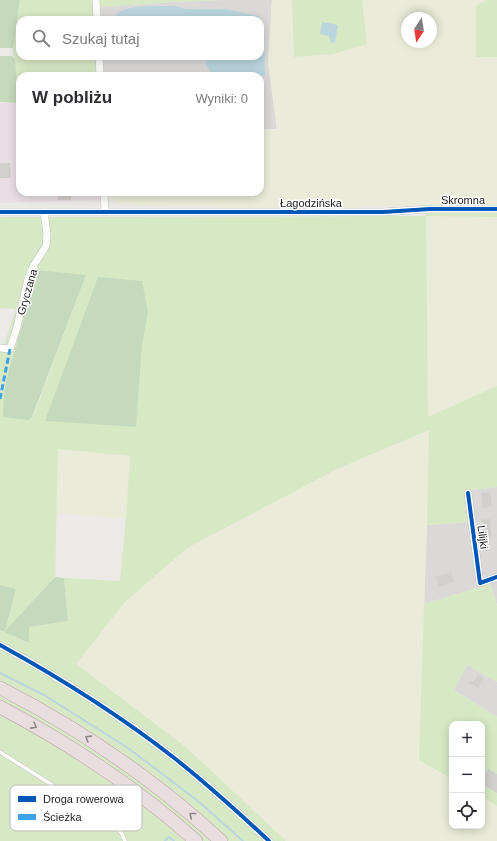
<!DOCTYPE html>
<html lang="pl">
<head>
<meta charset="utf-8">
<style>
	body { margin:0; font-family:Arial,sans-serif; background:#f7f7f7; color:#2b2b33 }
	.controls { position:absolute; right:12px; bottom:12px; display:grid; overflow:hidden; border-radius:8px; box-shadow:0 2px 10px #0003 }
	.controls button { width:36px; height:36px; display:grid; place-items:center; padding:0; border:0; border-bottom:1px solid #e1e1e2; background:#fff; color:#2b2b33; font:20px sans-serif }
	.compass { position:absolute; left:401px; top:12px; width:36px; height:36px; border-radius:50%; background:#fff; box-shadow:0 2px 10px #0003; rotate:192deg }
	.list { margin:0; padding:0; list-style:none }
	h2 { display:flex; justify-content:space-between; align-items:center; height:52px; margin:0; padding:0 16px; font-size:17px }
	h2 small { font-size:13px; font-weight:400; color:#7c7c81 }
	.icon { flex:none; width:22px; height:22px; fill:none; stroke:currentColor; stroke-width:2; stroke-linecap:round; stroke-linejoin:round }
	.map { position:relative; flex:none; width:497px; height:841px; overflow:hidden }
	.search { position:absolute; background:#fff; box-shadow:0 2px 10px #0003; left:16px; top:16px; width:248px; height:44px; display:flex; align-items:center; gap:10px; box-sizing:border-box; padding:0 14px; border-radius:12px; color:#7c7c81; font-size:15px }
	.panel { position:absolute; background:#fff; box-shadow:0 2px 10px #0003; left:16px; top:72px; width:248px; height:124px; border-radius:12px }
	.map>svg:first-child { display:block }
	.residential { fill:#dad9d7 }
	.industrial { fill:#e9dee4 }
	.farmland { fill:#eaecd9; fill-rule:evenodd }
	.grass { fill:#d7e8c5; fill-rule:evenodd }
	.forest { fill:#c5dabc }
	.water { fill:#bad5de }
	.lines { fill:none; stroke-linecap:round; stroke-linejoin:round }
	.stream { stroke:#bad5de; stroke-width:2 }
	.building { fill:#d2d0cd }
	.lane-casing { stroke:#c4c4c2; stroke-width:4.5 }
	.street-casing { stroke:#c4c4c2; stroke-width:8 }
	.highway-casing { stroke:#c09fa7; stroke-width:14 }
	.lane { stroke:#fcfcfb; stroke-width:3.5 }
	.street { stroke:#fcfcfb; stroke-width:7 }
	.highway { stroke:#e9dedf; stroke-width:13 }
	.quiet { stroke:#3da2ea; stroke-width:3; stroke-dasharray:6 3; stroke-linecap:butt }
	.cycleway-casing { stroke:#fff; stroke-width:6 }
	.cycleway { stroke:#0057b8; stroke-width:4 }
	.oneway { stroke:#8d8788 }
	.labels { text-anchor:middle; stroke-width:3; stroke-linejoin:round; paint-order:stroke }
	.street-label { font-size:11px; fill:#1d1d1d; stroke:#fff }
	.key { fill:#fff; stroke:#bbb; stroke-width:1 }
	.key-label { font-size:11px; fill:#1d1d1d }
</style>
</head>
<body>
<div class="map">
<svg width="497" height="841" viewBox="0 0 497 841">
	<rect width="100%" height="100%" fill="#ebeae6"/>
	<path class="residential" d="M224 0H272L268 62 277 129H260V76H100L99 56H260V20H97L96 7 176 2Z
		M497 487V606L490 584 424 604 427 525 467 522 464 491Z
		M467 664 497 682V717L454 690Z"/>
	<path class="industrial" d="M0 103H20V192H102V200L0 203Z"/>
	<path class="farmland" d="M272 0H292L294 57 367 44 362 0H486L476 6V56L497 57V205L361 206 360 212 114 204 112 192H260V129H277L268 62ZM407 18H431V42H407Z
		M426 216 497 217V386L428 417Z
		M430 430 419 760 452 779V826H482V797L497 806V841H286L187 748 76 664 125 602 187 548 337 469Z
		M58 449 130 456 126 518 57 514Z"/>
	<path class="grass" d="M20 0H224L176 2 97 7V20H20V56H99L100 76H20V103H18L13 48Z
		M292 0H362L367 44 333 54 294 57Z
		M486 0H497V57H476V6Z
		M425 205H497V217L426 216 428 417 497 386V487L464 491 467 522 427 525 429 430 337 469 187 548 125 602 76 664 187 748 286 841H0V630L4 632 16 589 0 585V351H2L16 309 0 308V217L425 216ZM86 275 33 417H4V394L7 377 22 326ZM58 449 130 456 126 518 120 581 64 578 68 621 29 627 28 643 5 632 55 577Z
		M490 584 497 606V682L467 665 454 690 497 717V806L482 797V724H452V779L419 760 424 604Z"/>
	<path class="forest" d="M0 0H20L13 48H0Z
		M0 56H12L15 59 18 103 0 102Z
		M36 270 86 275 32 417 29 420 3 417 4 394 7 377 22 326Z
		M98 277 142 281 148 312 142 344 136 427 45 421Z
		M55 577 64 578 68 621 29 627V643L0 630V585L16 589 5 631Z"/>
	<path class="water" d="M151 6H175L186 9H225L259 16 264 35 265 75 260 78V76H241L239 75 237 76H213C209 68 205 66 205 56H260V20H114C117 6 140 7 151 6Z
		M322 22 338 25 335 42 331 43 329 36 320 34Z"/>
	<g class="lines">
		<path class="stream" d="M0 673 44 695 128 748 198 801 243 841
			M165 841 169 837 174 841"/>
	</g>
	<path class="building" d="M0 163H10L11 178H0Z
		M58 192H71V200H58Z
		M490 492 492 507 483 508 481 493Z
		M490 519 492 538 485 539 481 520Z
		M451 572 454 582 439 587 436 577Z
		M478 675 484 678 478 688 468 682 474 681Z
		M488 769 497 774V793L482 784V780Z"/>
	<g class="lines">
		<defs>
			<path id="lane" d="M0 752 111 822 122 834 125 841"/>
			<path id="street" d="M96 0 97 20
				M99 56 100 76
				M104 192 105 212
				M0 212H383L430 209H497
				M0 348 10 349 17 327 28 279 34 265 46 246 47 234 44 212
				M468 493 480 583 497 577
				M0 645C60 678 119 715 173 757 206 783 238 812 269 841"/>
			<path id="highway" d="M0 688C80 729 155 780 221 841
				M0 707C70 744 137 788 196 841"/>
		</defs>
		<use href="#lane" class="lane-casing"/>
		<use href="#street" class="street-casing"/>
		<use href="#highway" class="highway-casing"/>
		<use href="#lane" class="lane"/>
		<use href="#street" class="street"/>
		<use href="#highway" class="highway"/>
		<path class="quiet" d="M0 399 10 349"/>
		<defs>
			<path id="cycleway" d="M0 212H383L430 209H497
				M468 493 480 583 497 577
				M0 645C60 678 119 715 173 757 206 783 238 812 269 841"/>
		</defs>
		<use href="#cycleway" class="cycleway-casing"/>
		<use href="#cycleway" class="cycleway"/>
	</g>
	<defs><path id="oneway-chevron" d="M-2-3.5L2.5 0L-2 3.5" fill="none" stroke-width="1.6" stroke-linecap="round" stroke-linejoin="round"/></defs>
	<g class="oneway">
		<use href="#oneway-chevron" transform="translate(34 726) rotate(29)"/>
		<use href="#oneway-chevron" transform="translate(88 738) rotate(-148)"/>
		<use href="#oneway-chevron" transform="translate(192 815) rotate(-141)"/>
	</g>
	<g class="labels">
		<g class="street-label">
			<text x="463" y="204">Skromna</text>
			<text x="311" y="207">Łagodzińska</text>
			<text transform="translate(27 292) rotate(-74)" y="4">Gryczana</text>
			<text transform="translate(483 537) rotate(83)" y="4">Lilijki</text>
		</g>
	</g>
	<rect x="10" y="785" width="132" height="46" rx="6" class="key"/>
	<rect x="18" y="796" width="18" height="6" fill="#0057b8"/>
	<rect x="18" y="814" width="18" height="6" fill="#3da2ea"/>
	<g class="key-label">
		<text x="43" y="803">Droga rowerowa</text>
		<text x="43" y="821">Ścieżka</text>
	</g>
</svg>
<div class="controls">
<button>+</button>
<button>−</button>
<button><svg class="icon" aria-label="locate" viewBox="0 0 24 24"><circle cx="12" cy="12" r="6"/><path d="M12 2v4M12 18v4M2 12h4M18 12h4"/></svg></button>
</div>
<svg class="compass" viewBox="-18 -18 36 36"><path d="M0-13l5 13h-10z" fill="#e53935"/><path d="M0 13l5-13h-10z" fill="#7c7c81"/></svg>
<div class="search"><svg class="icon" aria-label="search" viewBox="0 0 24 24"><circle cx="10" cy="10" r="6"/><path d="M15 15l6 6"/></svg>Szukaj tutaj</div>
<section class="panel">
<h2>W pobliżu<small>Wyniki: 0</small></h2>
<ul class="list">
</ul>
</section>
</div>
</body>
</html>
